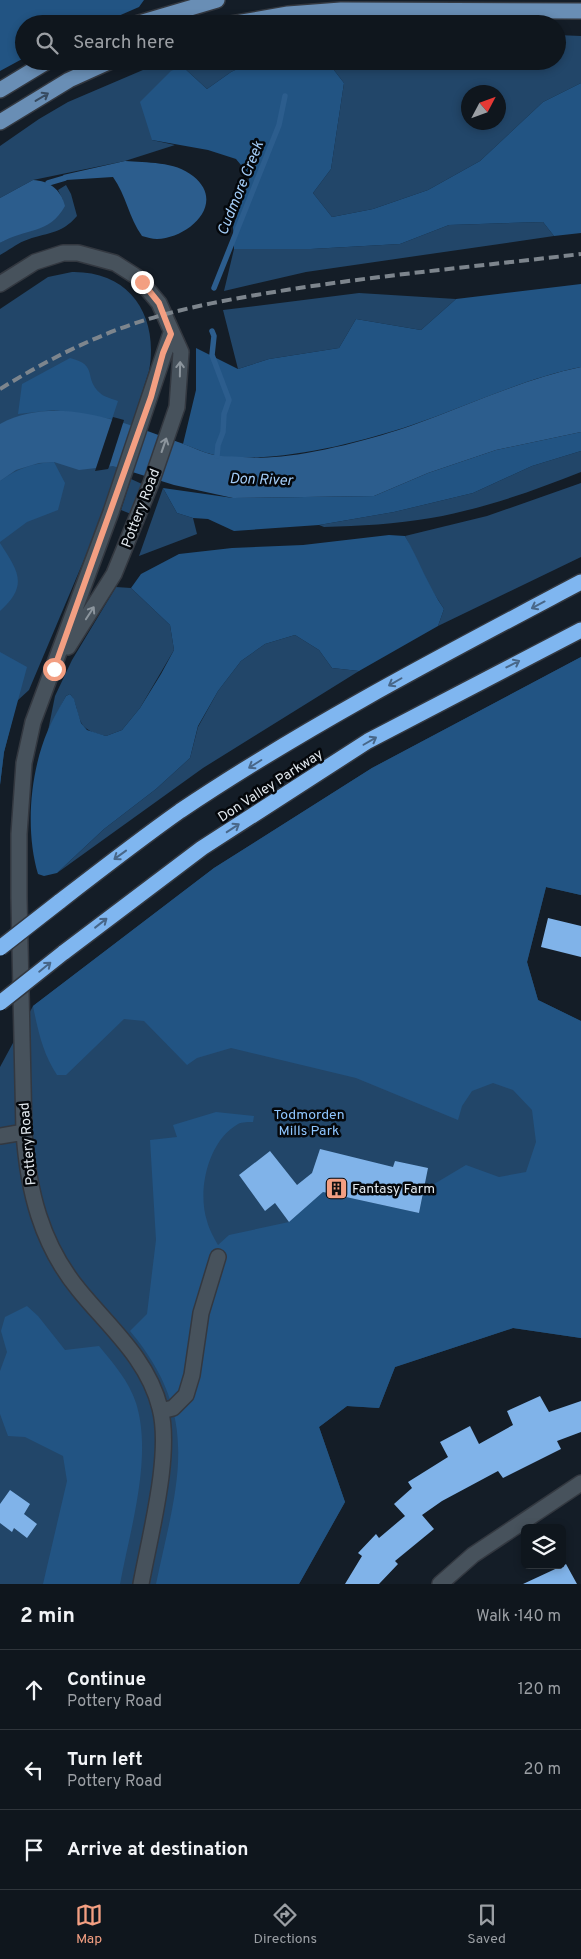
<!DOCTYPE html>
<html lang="en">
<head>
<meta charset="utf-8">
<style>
	body { margin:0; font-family:Overpass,sans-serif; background:#181f26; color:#f1f3f6 }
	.controls { position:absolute; right:15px; bottom:15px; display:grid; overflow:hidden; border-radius:8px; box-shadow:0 2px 8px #0003 }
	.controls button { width:45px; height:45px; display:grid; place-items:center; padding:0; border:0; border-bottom:1px solid #2f353b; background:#0f161d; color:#f1f3f6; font:25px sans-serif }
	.compass { position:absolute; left:461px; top:85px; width:45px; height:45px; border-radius:50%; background:#0f161d; box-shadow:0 2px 8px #0003; rotate:49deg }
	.stop { position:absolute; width:15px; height:15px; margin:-11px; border:4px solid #f39f82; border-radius:50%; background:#fff }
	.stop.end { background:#f39f82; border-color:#fff; box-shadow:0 1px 5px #0008 }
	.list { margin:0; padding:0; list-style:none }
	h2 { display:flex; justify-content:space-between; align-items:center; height:65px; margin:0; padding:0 20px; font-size:21px }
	h2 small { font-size:16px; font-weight:400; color:#9b9fa4 }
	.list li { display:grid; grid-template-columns:32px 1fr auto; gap:15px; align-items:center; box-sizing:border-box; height:80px; padding:0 20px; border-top:1px solid #2f353b }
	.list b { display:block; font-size:19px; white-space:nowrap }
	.list p { margin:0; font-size:16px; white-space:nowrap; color:#9b9fa4 }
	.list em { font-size:16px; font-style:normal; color:#9b9fa4 }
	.icon { flex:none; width:28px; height:28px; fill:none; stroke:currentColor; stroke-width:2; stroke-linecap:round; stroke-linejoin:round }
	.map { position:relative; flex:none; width:581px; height:1584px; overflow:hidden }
	.search { position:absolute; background:#0f161d; box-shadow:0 2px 8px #0003; left:15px; right:15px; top:15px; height:55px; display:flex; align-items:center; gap:12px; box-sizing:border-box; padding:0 18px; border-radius:28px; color:#9b9fa4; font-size:19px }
	.sheet { height:305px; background:#0f161d }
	nav { display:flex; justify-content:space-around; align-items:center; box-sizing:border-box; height:70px; border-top:1px solid #2f353b; background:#0f161d; font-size:14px; color:#9b9fa4 }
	nav a { display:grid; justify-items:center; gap:2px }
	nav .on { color:#f39f82 }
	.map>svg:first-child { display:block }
	.green { fill:#224669; fill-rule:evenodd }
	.forest { fill:#225483 }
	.water { fill:#2c5d8d }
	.pier { fill:#141d27 }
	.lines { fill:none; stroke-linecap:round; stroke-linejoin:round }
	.stream { stroke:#2c5d8d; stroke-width:5.5 }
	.building { fill:#80b3e9 }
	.minor-casing { stroke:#333840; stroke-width:18 }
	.major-casing { stroke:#333840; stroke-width:18 }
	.highway-casing { stroke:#333840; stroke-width:18 }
	.minor { stroke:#47525c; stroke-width:15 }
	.major { stroke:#698eb5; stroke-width:15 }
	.highway { stroke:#7fb6f0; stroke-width:15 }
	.rail { stroke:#7d858d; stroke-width:4; stroke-dasharray:10 5; stroke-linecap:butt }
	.highway-bridge-casing { stroke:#333840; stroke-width:18; stroke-linecap:butt }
	.highway-bridge { stroke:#7fb6f0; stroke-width:15 }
	.oneway { stroke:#364a60 }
	.oneway2 { stroke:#8c959d }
	.oneway3 { stroke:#486789 }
	.route { stroke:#f39f82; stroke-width:6 }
	.labels { text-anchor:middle; stroke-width:5; stroke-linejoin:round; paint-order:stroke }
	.street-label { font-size:14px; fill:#e0e7ed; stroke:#04070b }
	.park-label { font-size:14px; fill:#8fc6ff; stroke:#04070b }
	.poi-label { font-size:14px; fill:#e0e7ed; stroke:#04070b; text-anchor:start }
	.water-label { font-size:15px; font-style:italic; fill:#a4cdf8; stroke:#04070b }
</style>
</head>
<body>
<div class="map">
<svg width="581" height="1584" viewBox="0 0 581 1584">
	<rect width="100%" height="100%" fill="#141d27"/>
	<path class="green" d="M557 35 581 36V83L543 102 480 161 428 190 373 209 332 217 313 193 331 169 344 83 327 61H557ZM468 92H498V122H468Z
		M164 61H254L231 72 207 89 182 66 152 140 175 145 125 161 33 180 0 198V146L39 119 68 102Z
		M66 185 71 194 77 216C61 235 46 232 24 241 16 244 8 251 0 255V243L63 200 58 190Z
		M543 222 554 236 306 272 224 291 234 249H311L400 244 449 225Z
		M72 272C131 271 159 317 149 371L100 522 29 690 17 701 4 752 0 785V309L48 277Z
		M359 293 456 299 421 330 356 319 339 348 269 359 238 369 223 310Z
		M581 451V472C533 491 483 509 431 518 396 524 360 526 324 527L319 525 394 512 473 493 532 466Z
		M131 479 142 484 131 514 121 510Z
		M581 483V557L438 626 444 609 431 589 405 536 487 516Z
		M163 488 177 513 193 518 197 534 139 556Z
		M116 587 131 588 170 625 174 650 140 708 122 730 106 736C100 734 92 733 87 729 76 722 79 704 70 694L66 696 48 731 55 696 72 660Z
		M295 635 319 650 332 668 359 671 203 768 57 873 104 829 156 789 190 758 198 727 218 691 241 661 265 644Z
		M581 657V895L546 887 527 962 538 1000 581 1021V1338L513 1328 395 1367 379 1408 347 1406 319 1427 345 1502 299 1584H0V1067L33 1006 214 868 372 768Z"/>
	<path class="forest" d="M0 0H144L139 7 100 24H24V58L0 71Z
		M254 61H327L344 83 331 169 313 193 332 217 373 209 428 190 480 161 543 102 581 83V233L554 236 543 222 449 225 400 244 311 249H234L233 227 250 176 236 159 208 150 152 140 140 102 171 71 182 66 207 89 231 72Z
		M581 284V367C522 379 468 406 412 425 355 444 278 463 219 456 207 454 194 448 183 444L196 390V348L238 369 269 359 339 348 356 319 421 330 456 299Z
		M70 358C99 365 83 378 100 393 104 397 113 399 118 401L112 419 54 410 18 414 22 384Z
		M581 432V451L532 466 473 493 394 512 319 525 234 531 208 519 193 518 177 513 163 488 233 498 374 496 428 473 496 450Z
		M54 462 65 483 58 510 27 522 0 542V481C17 469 32 463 54 462Z
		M389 535 405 536C419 560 428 586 444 609L438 626 359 671 332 668 319 650 295 635 265 644 241 661 218 691 198 726 190 758 156 789 104 829 57 873 44 876 38 874C25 830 30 772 48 730 53 718 60 707 66 696L70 694 74 699 81 723 87 730 106 736 122 730 140 708 161 674 174 650 170 625 131 588 141 574 179 554 232 548 303 545Z
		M0 543C18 571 29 585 0 611Z
		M0 652 27 667 4 752 0 785Z
		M581 657V895L546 887 527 962 538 1000 581 1021V1338L513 1328 395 1367 379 1408 347 1406 319 1427 345 1502 299 1584H156C177 1484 203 1418 130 1331L147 1314 156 1240 150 1140 177 1137 173 1125 216 1112 254 1116 253 1122C249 1122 242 1122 238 1124 208 1141 197 1190 207 1221 209 1229 214 1238 218 1245L229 1235 289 1222 323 1192 419 1213 424 1190 466 1165 499 1177 526 1172 536 1142 532 1110 513 1090 493 1083 472 1091 462 1106 458 1120 356 1078 231 1048 197 1058 187 1065 144 1021 124 1019 66 1075H57C43 1054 38 1031 33 1006L214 868 372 768Z
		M27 1306 38 1316 65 1350 99 1346C113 1363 129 1381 136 1403 153 1457 130 1530 120 1584H43L67 1481 63 1456 25 1437 8 1436 0 1414V1371L7 1352 1 1331 5 1317Z"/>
	<path class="water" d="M125 161C146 163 175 161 193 176 227 203 189 238 157 239 152 239 147 237 142 236 129 218 126 195 113 177L66 180 63 175Z
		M33 180C49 181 61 189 65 206 49 235 25 228 0 243V198Z
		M581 367V432L496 450 428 473 374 496 233 498 174 485 113 466 79 470 54 462 39 463 16 470 0 481V424C57 394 121 422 178 442 191 446 207 455 221 456 238 456 256 459 274 457 312 455 377 438 413 425 469 405 523 379 581 367Z"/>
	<path class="pier" d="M113 417 124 420 109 467 108 469 95 471Z"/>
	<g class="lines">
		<path class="stream" d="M48 183 65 178
			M214 288 279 125 285 96
			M212 331 214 336 212 355 229 400 224 414 223 432 218 445 217 456"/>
	</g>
	<path class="building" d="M548 918 581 926V957L541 947Z
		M320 1149 393 1167 395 1161 428 1168 419 1213 323 1192 289 1222 275 1203 265 1211 239 1175 270 1151 297 1185 312 1173Z
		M540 1396 549 1412 581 1401V1432L557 1441 561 1449 503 1478 498 1471 442 1501 422 1515 434 1529 395 1561 398 1564 379 1584H345L362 1556 358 1553 376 1534 379 1538 405 1516 394 1504 412 1488 408 1482 448 1457 440 1442 470 1426 479 1444 513 1425 507 1411Z
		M10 1490 30 1504 24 1514 37 1524 27 1538 14 1528 12 1532 0 1523V1504Z
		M566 1564 577 1584H523Z"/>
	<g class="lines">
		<defs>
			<path id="minor" d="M0 284 35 262 63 253H78L115 263 137 277 159 303 181 352 177 407 151 483 114 574 68 647
				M0 1136 24 1132
				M161 1411 173 1408 186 1395 192 1375 201 1313 218 1257
				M141 1584C150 1535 172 1454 160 1408 148 1359 109 1327 79 1290 41 1244 28 1190 24 1132L19 898V834L24 763 33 722 111 512 171 333
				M440 1584 473 1555 581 1483"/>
			<path id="major" d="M136 24 217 0
				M230 24 288 14 341 10 581 11
				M0 90 48 61
				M0 122 69 80 111 61"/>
			<path id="highway" d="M59 902C99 871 139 840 180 811 308 725 445 654 581 582
				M63 953 202 848 368 741 581 630"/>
		</defs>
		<use href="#minor" class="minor-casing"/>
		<use href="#major" class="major-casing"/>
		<use href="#highway" class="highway-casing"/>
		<use href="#minor" class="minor"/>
		<use href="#major" class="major"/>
		<use href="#highway" class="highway"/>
		<path class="rail" d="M0 389C42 363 86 340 133 324 180 308 231 299 280 291 380 275 481 266 581 254"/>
		<defs>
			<path id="highway-bridge" d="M0 948 59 902
				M0 1003 63 953"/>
		</defs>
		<use href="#highway-bridge" class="highway-bridge-casing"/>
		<use href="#highway-bridge" class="highway-bridge"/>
	</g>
	<defs><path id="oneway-shaft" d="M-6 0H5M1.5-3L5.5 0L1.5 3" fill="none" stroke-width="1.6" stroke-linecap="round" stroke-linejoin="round" transform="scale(1.25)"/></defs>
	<use class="oneway" href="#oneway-shaft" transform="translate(42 97) rotate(-31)"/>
	<g class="oneway2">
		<use href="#oneway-shaft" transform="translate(180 369) rotate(-89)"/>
		<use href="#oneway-shaft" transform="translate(164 445) rotate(-71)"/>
		<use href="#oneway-shaft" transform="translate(90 613) rotate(-57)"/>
	</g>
	<g class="oneway3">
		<use href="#oneway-shaft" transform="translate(538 605) rotate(152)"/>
		<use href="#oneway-shaft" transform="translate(513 664) rotate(-27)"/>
		<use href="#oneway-shaft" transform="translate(395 682) rotate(150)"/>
		<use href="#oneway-shaft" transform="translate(370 741) rotate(-30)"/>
		<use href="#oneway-shaft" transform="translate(255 764) rotate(148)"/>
		<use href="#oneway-shaft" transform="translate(233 828) rotate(-33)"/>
		<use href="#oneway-shaft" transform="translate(120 855) rotate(144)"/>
		<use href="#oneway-shaft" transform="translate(101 923) rotate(-38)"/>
		<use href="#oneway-shaft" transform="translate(45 967) rotate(-39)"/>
	</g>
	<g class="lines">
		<path class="route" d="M54 669 151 397 163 353 171 334 159 303 142 282"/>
	</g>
	<defs>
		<symbol id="building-square" viewBox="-11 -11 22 22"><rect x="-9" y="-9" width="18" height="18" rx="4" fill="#f39f82" stroke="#04070b"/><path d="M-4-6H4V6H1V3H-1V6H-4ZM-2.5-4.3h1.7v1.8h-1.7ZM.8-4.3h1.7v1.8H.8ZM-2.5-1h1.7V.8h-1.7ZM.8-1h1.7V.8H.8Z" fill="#111"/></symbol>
	</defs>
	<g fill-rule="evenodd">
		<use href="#building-square" x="324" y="1176" width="25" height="25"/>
	</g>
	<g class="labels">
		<g class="street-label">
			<text transform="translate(140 508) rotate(-69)" y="5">Pottery Road</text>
			<text transform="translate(270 785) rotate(-33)" y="5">Don Valley Parkway</text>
			<text transform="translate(27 1144) rotate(-95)" y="5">Pottery Road</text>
		</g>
		<g class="park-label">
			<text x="309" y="1119">Todmorden<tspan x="309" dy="16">Mills Park</tspan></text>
		</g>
		<g class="poi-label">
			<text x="352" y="1193">Fantasy Farm</text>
		</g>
		<g class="water-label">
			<text transform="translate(240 188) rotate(-68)" y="5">Cudmore Creek</text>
			<text transform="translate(261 479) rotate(2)" y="5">Don River</text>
		</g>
	</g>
</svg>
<div class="controls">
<button><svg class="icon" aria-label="layers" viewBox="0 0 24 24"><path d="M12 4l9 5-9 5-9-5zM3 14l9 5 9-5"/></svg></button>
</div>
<svg class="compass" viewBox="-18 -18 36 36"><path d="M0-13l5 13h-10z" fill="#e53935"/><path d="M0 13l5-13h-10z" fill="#9b9fa4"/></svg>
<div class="stop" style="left:54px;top:669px"></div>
<div class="stop end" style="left:142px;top:282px"></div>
<div class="search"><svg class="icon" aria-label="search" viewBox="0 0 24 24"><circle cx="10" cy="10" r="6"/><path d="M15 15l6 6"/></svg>Search here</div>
</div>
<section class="sheet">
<h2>2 min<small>Walk · 140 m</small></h2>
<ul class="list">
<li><svg class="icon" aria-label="ahead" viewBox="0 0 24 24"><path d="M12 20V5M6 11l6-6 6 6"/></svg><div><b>Continue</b><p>Pottery Road</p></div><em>120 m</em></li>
<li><svg class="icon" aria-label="left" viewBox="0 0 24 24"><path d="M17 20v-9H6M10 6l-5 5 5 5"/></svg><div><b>Turn left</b><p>Pottery Road</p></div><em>20 m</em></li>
<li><svg class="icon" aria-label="arrive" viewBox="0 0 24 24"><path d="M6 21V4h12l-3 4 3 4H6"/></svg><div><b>Arrive at destination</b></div></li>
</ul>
</section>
<nav>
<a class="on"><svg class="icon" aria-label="map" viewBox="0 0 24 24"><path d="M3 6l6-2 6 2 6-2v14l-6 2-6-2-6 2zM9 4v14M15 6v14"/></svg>Map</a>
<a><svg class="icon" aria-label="directions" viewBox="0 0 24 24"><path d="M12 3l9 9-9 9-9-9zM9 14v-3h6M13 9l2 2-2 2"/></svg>Directions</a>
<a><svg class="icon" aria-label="saved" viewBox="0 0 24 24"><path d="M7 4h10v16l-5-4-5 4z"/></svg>Saved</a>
</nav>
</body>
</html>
